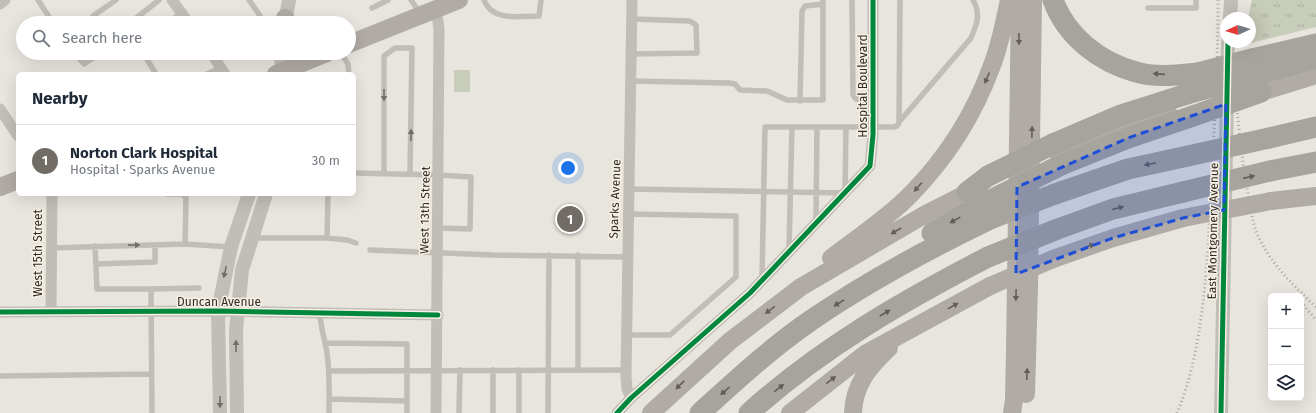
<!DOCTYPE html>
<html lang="en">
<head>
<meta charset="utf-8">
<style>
	body { margin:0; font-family:"Fira Sans",sans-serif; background:#f6f6f7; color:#1f2937 }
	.controls { position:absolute; right:12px; bottom:12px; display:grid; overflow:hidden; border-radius:6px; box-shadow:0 4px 16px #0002 }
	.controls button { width:36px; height:36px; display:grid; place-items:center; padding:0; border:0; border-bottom:1px solid #e0e1e3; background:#fff; color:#1f2937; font:20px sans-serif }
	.compass { position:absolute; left:1220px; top:12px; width:36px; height:36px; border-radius:50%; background:#fff; box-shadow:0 4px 16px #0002; rotate:266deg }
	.you { position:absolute; left:568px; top:168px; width:14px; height:14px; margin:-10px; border:3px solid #fff; border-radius:50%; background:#1a73e8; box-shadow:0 0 0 6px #1a73e833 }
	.badge { display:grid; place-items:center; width:26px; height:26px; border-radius:50%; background:#716c66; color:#fff; font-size:13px; font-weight:700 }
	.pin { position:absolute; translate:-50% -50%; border:2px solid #fff; box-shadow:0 1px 4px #0006 }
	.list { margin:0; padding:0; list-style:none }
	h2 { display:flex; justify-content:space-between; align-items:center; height:52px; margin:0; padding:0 16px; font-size:17px }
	h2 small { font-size:13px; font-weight:400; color:#747a83 }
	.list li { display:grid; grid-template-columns:26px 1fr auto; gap:12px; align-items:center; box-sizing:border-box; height:72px; padding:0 16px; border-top:1px solid #e0e1e3 }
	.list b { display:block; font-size:15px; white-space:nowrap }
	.list p { margin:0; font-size:13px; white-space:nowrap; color:#747a83 }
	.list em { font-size:13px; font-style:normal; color:#747a83 }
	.icon { flex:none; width:22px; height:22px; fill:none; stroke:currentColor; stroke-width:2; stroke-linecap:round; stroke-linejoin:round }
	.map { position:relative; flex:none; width:1316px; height:413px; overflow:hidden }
	.search { position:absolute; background:#fff; box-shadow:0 4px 16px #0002; left:16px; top:16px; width:340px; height:44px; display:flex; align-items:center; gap:10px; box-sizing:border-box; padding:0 14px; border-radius:22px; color:#747a83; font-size:15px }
	.panel { position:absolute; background:#fff; box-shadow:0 4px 16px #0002; left:16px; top:72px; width:340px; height:124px; border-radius:6px }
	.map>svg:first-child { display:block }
	.grass { fill:url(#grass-tufts) }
	.green { fill:#c8cdb9 }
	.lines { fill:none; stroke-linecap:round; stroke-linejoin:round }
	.service { stroke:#c1bdb7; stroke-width:5.5 }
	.minor { stroke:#c1bdb7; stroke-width:11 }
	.tertiary { stroke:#c1bdb7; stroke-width:14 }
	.primary { stroke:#b0aba6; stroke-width:18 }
	.motorway { stroke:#a7a39d; stroke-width:21 }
	.rail { stroke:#a9a5a1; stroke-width:3; stroke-dasharray:1 3; stroke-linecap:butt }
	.primary-bridge { stroke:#b0aba6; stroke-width:18 }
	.motorway-bridge { stroke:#a7a39d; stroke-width:21 }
	.cycleway-casing { stroke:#f6f0e5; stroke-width:8 }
	.cycleway { stroke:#00873e; stroke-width:5 }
	.oneway { fill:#645e59 }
	.oneway2 { fill:#605b56 }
	.oneway3 { fill:#726d67 }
	.marked { fill:#1d4ed8; fill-opacity:0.2; stroke:#1d4ed8; stroke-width:3; stroke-dasharray:8 5; stroke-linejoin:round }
	.labels { text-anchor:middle; stroke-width:3; stroke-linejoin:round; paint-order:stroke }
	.street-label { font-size:12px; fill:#312b26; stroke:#f6f0e5 }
</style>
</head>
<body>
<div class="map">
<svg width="1316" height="413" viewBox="0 0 1316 413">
	<defs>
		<pattern id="grass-tufts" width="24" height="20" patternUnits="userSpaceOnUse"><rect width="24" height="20" fill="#c8cdb9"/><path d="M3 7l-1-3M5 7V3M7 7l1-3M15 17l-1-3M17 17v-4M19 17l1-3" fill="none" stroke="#acb09f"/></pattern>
	</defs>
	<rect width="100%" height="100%" fill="#e8e5de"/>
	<path class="grass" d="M1252 0H1316V27L1243 45 1244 42H1250V18H1248Z"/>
	<path class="green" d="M454 70H470V92H454Z"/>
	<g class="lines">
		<path class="service" d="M38 0 53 23
			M249 0 265 23
			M411 0 420 13
			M484 0C492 22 521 16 539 16L541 0
			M852 0 853 95 856 99 873 102
			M372 8 388 0
			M1148 8H1196V0
			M90 23 93 16 116 0
			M130 23 159 0
			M166 23 182 13
			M74 53 84 64 101 53
			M143 53 156 74
			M341 53 348 64 349 74
			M631 54 697 53 696 25 690 21 632 19
			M207 74 222 67
			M631 81 729 83 735 84 740 90 767 91 787 100H823V0
			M800 101 802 11 805 6 823 4
			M899 122 971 38C977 24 981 14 973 0
			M354 173 439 175 471 177 470 229 438 228
			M384 174V56L395 48H412L410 174
			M629 189 845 193 846 127
			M167 194H183L186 198 185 244
			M816 222 817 127H893L897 126 899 123 900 0
			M254 238H327L328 194
			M327 238 347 240 356 243
			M95 246 97 289H151L152 413
			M51 248 185 244 230 247
			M789 249 792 127
			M370 250 493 255 627 257
			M96 264 155 262V245
			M762 278 765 127H817
			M151 289 199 288
			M320 313C320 326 325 339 327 353 330 373 329 393 329 413
			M626 335H670L736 277V216L628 214
			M326 343 407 344V413
			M493 370V413
			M519 370V413
			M578 370V255
			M329 371 626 370
			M0 376 151 374
			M329 399 407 401
			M459 413 460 370
			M548 413 549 255"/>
		<path class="minor" d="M172 0 189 23
			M0 4 5 0
			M436 8 439 29 436 413
			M211 53 225 74
			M0 109 18 136
			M0 312 218 311 438 315
			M51 312 52 194
			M631 398 627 389 626 376 632 0
			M617 413 631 398 750 293 870 166 873 135V0"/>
		<path class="tertiary" d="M1230 18 1231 0
			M285 23 289 0
			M281 53 282 74
			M1227 73 1228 42
			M220 413 218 311 231 247 249 194
			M237 413 236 330 242 270 266 194
			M1221 413 1227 97"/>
		<path class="primary" d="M285 18 288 23
			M349 44 459 0
			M276 74 327 53
			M1261 92 1316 75
			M1057 152 1125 127 1169 114
			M0 187 18 180
			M1271 201 1316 196
			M831 258C858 237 888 218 912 193 946 158 974 114 991 68 1000 46 1004 23 1009 0
			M1053 259 1113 238 1183 218
			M1026 394 1029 286 1033 0
			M651 413 730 341 801 287 924 215 979 187
			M790 413 865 354 990 286
			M853 413C854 384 869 367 889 348
			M1012 413 1014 400 1015 352 1020 0"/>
		<path class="motorway" d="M1053 0C1066 36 1099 62 1136 72 1155 78 1178 75 1198 73
			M1252 59 1316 44
			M1256 75 1316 58
			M1269 138 1316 127
			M1053 144 1121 115 1187 94
			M1061 165 1128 138 1193 116
			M1270 171 1316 162
			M967 192 988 176
			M1055 194 1128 169 1188 156
			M1055 230 1113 209 1183 192
			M932 233 989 201
			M700 413C735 381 771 348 810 321 867 282 928 249 990 219
			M749 413C821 348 903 301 988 257"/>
		<path class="rail" d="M1226 42C1238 91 1238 143 1248 193 1251 208 1252 225 1260 240 1273 266 1295 287 1316 307
			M1301 302 1316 320
			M1177 413C1204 350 1207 263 1211 194 1214 130 1218 65 1218 0"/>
		<path class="primary-bridge" d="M1183 218 1271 201
			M990 286 1053 259"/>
		<path class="motorway-bridge" d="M1198 73 1252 59
			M1187 94 1256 75
			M1193 116 1261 92
			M1188 156 1269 138
			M988 176 1053 144
			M1183 192 1270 171
			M989 201 1061 165
			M990 219 1055 194
			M988 257 1055 230"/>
		<defs>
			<path id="cycleway" d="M0 312 218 311 438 315
				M617 413 631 398 750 293 870 166 873 135V0
				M1221 413 1228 42"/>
		</defs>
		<use href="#cycleway" class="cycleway-casing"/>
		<use href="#cycleway" class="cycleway"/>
	</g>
	<defs><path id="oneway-solid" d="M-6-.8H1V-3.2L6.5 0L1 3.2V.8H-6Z"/></defs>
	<g class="oneway">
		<use href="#oneway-solid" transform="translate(1019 39) rotate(91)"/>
		<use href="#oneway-solid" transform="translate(987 78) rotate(113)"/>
		<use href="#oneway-solid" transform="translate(1032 132) rotate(-89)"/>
		<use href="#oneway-solid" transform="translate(918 187) rotate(130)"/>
		<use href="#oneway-solid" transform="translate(896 231) rotate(150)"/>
		<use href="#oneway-solid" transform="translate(1089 246) rotate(-19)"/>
		<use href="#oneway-solid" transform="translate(1016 295) rotate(91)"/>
		<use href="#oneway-solid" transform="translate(953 306) rotate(-29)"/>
		<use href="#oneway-solid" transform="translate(770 310) rotate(143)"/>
		<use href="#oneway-solid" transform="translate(1027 374) rotate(-88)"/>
		<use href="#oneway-solid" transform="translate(831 380) rotate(-37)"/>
		<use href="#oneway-solid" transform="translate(680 385) rotate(136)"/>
	</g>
	<g class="oneway2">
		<use href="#oneway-solid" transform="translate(1159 74) rotate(-176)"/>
		<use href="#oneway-solid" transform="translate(1150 164) rotate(168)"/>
		<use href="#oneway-solid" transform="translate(1249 177) rotate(-13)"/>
		<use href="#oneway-solid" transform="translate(1118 208) rotate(-14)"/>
		<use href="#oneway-solid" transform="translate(955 220) rotate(151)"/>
		<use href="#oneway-solid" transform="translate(839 303) rotate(148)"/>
		<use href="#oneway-solid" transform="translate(885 313) rotate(-30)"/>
		<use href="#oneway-solid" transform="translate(779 388) rotate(-38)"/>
		<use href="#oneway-solid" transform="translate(725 391) rotate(138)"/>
	</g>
	<g class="oneway3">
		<use href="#oneway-solid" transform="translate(384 95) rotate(90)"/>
		<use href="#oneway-solid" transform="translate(411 135) rotate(-89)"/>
		<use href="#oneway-solid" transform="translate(134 245) rotate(-1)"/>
		<use href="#oneway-solid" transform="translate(225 272) rotate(103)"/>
		<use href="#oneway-solid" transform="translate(236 346) rotate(-91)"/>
		<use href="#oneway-solid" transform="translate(220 402) rotate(89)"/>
	</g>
	<path class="marked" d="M1226 104 1224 210 1183 218 1113 238 1016 274 1017 187 1128 138Z"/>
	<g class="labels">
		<g class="street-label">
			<text transform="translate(863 86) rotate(-90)" y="4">Hospital Boulevard</text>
			<text transform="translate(615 199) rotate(-88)" y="4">Sparks Avenue</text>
			<text transform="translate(425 210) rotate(-89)" y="4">West 13th Street</text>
			<text transform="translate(1213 231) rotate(-89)" y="4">East Montgomery Avenue</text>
			<text transform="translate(38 253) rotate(-90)" y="4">West 15th Street</text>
			<text x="219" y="306">Duncan Avenue</text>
		</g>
	</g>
</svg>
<div class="controls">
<button>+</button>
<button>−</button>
<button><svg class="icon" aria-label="layers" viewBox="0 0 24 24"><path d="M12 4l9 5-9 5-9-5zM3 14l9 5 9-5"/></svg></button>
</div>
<svg class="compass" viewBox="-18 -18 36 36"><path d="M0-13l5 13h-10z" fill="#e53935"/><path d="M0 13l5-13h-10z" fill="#747a83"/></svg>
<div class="you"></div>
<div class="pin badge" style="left:570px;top:219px">1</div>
<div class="search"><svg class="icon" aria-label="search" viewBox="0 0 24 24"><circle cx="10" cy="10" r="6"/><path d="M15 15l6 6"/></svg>Search here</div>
<section class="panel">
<h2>Nearby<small></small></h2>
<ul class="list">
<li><span class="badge">1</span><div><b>Norton Clark Hospital</b><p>Hospital · Sparks Avenue</p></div><em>30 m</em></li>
</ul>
</section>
</div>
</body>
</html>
